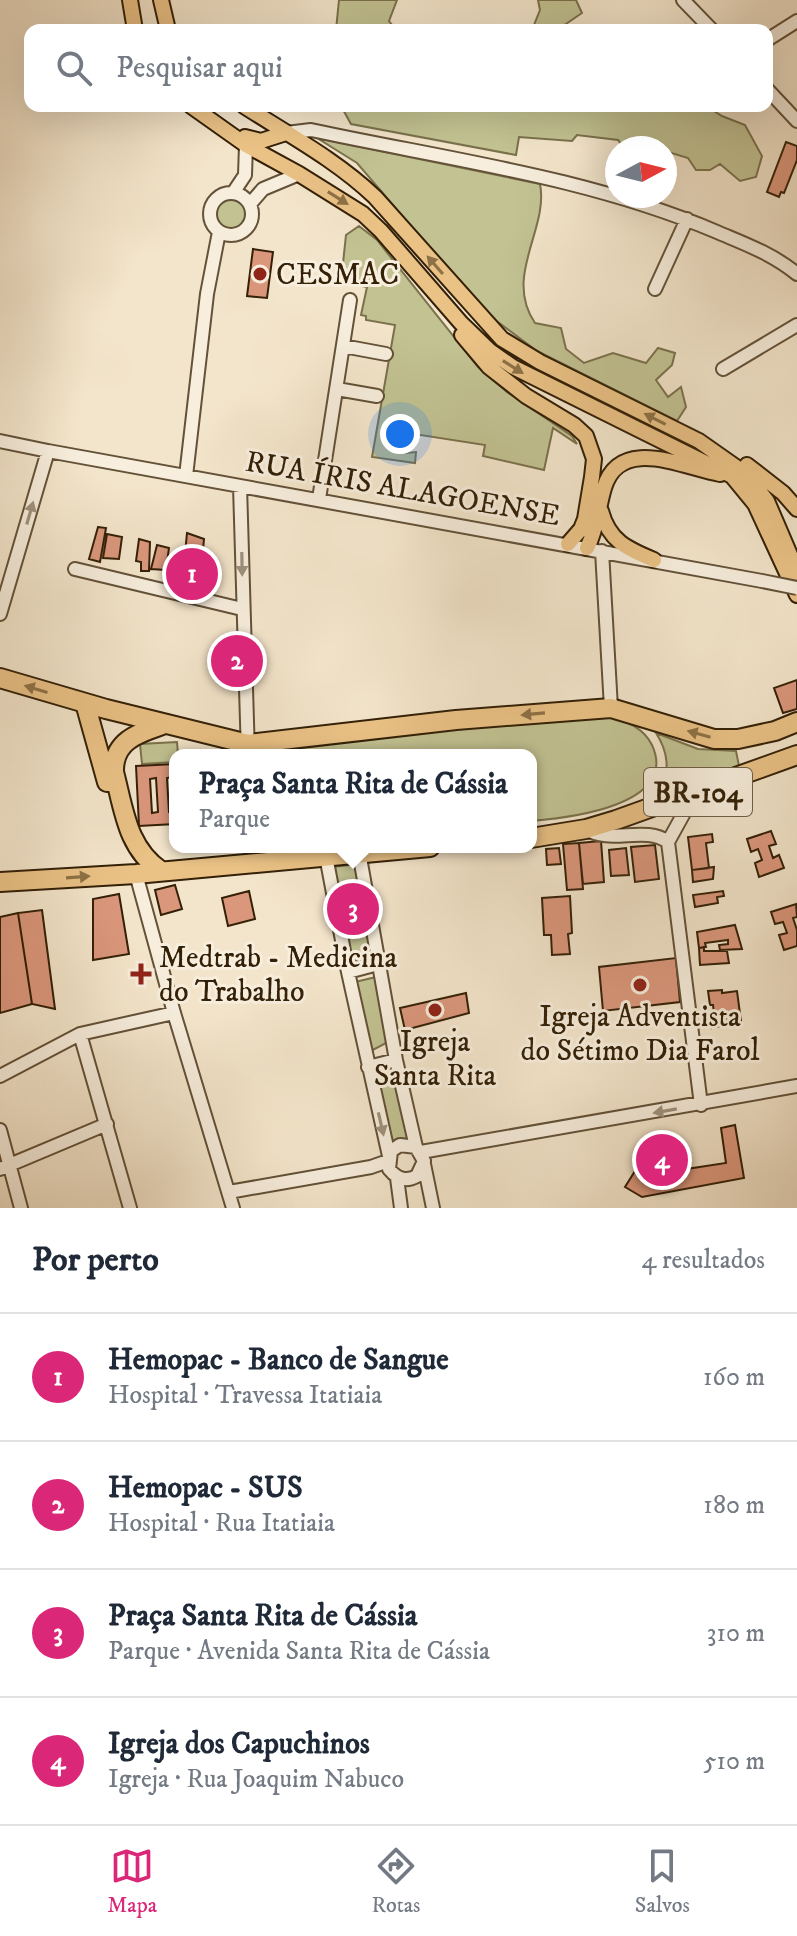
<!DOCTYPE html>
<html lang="pt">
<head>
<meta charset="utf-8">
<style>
	body { margin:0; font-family:"IM FELL DW Pica",serif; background:#f2f2f3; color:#1f2937 }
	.compass { position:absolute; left:605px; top:136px; width:72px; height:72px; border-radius:50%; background:#fff; box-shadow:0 8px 32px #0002; rotate:83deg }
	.you { position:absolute; left:400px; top:434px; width:28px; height:28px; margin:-20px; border:6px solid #fff; border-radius:50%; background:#1a73e8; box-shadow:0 0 0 12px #1a73e833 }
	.badge { display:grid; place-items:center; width:52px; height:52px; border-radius:50%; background:#db2777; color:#fff; font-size:26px; font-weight:700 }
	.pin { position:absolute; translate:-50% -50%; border:4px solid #fff; box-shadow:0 2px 8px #0006 }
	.popup { position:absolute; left:169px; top:749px; width:368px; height:104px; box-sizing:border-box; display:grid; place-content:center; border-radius:16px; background:#fff; filter:drop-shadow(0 2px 6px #0005); font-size:26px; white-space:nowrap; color:#747a83 }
	.popup b { font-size:30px; color:#1f2937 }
	.popup::after { content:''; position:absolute; left:50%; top:100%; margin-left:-16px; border:16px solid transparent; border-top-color:#fff }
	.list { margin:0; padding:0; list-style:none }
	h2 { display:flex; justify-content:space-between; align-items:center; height:104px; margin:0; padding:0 32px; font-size:34px }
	h2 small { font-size:26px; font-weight:400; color:#747a83 }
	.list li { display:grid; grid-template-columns:52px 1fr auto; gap:24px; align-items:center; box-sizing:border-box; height:128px; padding:0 32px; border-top:2px solid #e0e1e3 }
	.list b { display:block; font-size:30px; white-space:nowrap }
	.list p { margin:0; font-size:26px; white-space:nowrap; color:#747a83 }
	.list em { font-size:26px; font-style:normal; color:#747a83 }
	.icon { flex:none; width:44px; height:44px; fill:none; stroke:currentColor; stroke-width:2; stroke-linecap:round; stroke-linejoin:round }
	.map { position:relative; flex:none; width:797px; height:1208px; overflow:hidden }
	.search { position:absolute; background:#fff; box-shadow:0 8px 32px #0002; left:24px; right:24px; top:24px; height:88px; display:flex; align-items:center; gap:20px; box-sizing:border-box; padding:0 28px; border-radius:16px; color:#747a83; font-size:30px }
	.sheet { height:616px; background:#fff }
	nav { display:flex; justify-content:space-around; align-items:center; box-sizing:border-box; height:112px; border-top:2px solid #e0e1e3; background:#fff; font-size:22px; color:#747a83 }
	nav a { display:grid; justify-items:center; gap:4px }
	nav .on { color:#db2777 }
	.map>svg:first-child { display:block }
	.green { fill:#c2c292; stroke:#7a714c; stroke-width:2 }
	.building { fill:#db977c; stroke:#332007; stroke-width:2; fill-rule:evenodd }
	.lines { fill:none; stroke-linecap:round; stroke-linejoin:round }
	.minor-casing { stroke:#635138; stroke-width:16 }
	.major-casing { stroke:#332007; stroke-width:18 }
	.highway-casing { stroke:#332007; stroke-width:22 }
	.minor { stroke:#f7eedd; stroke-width:12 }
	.major { stroke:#eac286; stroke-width:14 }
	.highway { stroke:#eac286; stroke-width:18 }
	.minor-bridge-casing { stroke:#635138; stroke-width:16; stroke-linecap:butt }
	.minor-bridge { stroke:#f7eedd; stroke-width:12 }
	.oneway { fill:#8e7146 }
	.oneway2 { fill:#9f917d }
	.poi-dot { fill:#8f2418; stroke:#f7eedd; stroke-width:3 }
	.labels { text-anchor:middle; stroke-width:6; stroke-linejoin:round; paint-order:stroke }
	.shield { fill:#f7eedd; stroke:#6e5e47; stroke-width:2 }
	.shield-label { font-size:28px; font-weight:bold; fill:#332007 }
	.poi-label { font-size:30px; fill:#332007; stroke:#f7eedd; text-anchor:start }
	.street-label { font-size:30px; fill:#332007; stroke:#f7eedd }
</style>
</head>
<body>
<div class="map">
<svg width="797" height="1208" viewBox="0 0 797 1208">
	<rect width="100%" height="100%" fill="#f3e5cb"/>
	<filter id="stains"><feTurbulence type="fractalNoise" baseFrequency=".0025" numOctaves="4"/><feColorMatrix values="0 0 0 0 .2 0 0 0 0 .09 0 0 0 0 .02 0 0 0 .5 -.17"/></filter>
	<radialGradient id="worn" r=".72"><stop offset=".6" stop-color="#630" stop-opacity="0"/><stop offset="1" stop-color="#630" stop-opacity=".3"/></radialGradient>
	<path class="green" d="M339 0H397L389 21 396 30H336Z
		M538 0H576L582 13 557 30H532L540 10Z
		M341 106H706L722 116 745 125 762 156 756 177 740 181 720 164 710 170H696L688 158 665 151V148H624L618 140 577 135 572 141 519 137 516 155 351 124Z
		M317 138 540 184C549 229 503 276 535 323L561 328 566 349 584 363 613 353 646 363 658 348 675 353 672 365 656 380 668 397 681 387 686 407 677 421 537 351 486 313 357 163Z
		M215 214a17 17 0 1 1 34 0a17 17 0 1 1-34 0Z
		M359 226 377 240 478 367 507 392 572 436 577 444 553 428 544 470 483 456 485 445 408 433 402 445 406 453 416 452 415 463 372 457 395 325 366 320V316L361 315 367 287 341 282 346 235Z
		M607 717C626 720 643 727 652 745 680 806 567 818 531 821V755H258L257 749 454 728Z
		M656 733 698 749 736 751 739 766 664 790C668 768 669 753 656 733Z
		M177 742 178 755H175V762L142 764 140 744Z
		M358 864 373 951 362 961 353 960 348 954 332 867Z
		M376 977 390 1041 369 1052 355 982Z
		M396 1070 411 1137 389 1147 373 1076Z"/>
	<path class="building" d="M786 142 797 146V160L784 193 781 192 779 197 767 192Z
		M253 249 273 252 267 298 247 296Z
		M98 527 106 528 100 562 89 559Z
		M187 533 204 539 200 583 182 584Z
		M107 534 122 537 119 559 103 558Z
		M139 539 150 542 149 571H141V562L136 561Z
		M157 545 169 548 166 570 151 569Z
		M797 680V709L783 713 774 688Z
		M175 764V824L139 826 136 766ZM172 777 174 812H169L167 778ZM156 778 158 812 152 813 150 779Z
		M771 831 776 844 769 846 773 858 779 855 784 868 759 877 755 863 762 860 758 849 751 852 747 839Z
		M712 834 713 842 706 843 709 868 692 870 688 837Z
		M601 841 604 882 583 884 579 843Z
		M579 843 583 889 567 890 563 844Z
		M655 845 659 879 635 882 631 847Z
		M559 848 561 864 547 865 546 849Z
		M626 848 629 875 611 876 609 850Z
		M714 867 713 879 693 882 692 870Z
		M175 885 182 909 161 915 155 890Z
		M249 891 255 919 228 926 222 898Z
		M723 891 724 896 717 897 718 903 695 907 693 895Z
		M119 894 129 954 93 960V899Z
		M570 896 572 933 568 934 570 954 552 955 551 935H544L542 898Z
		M796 904 797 917 793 918 797 930V946L784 950 779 935 787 933 783 922 775 924 771 912Z
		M42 910 55 1009 32 1004 18 913Z
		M18 913 32 1004 0 1013V917Z
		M735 925 742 949 720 950 719 945 728 944V940L705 943 706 947 699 948 697 932Z
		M704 947V951H727L729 963 700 965 699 948Z
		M676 958 680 1002 603 1011 599 967Z
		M722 990V993L737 991 741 1021 712 1028 711 1013H714L713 1005H710L708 991Z
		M466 993 469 1013 405 1030 400 1008Z
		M735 1125 744 1178 642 1197 625 1187 635 1171 641 1174 655 1172 648 1138 667 1135 673 1171 726 1163 721 1128Z"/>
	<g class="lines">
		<defs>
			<path id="minor" d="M683 0 712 30
				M767 40 797 21
				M767 89 797 121
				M286 133 311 130C446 159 588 177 717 232 745 244 773 254 797 274
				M210 214a21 21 0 1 1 42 0a21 21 0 1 1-42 0Z
				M233 193 245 175 246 145
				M250 204 263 189 299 174
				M655 289 687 219
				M343 346 386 354
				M723 369 797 325
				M337 389 377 396
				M0 441 48 451 762 581
				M186 476 207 294 219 232
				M240 486 248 755
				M319 499 350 300
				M602 551 611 708
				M75 569 242 609
				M0 614 48 451
				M721 782 728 801
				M695 793 668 842 701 1105
				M586 829C611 845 645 825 668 842
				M359 852 396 1060 416 1147 424 1161 417 1176C406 1182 397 1179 389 1169L391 1151 400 1145 416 1147
				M326 856 348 972 389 1156
				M136 874 174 1013 233 1208
				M348 972 378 964
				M80 1034 130 1208
				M368 1067 396 1060
				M0 1076 80 1034 174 1013
				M0 1130 21 1208
				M421 1152 797 1086
				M424 1164 433 1208
				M0 1169 107 1124
				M397 1178 401 1208
				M229 1192 371 1167 388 1161"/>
			<path id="major" d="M130 0 135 30
				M161 0 168 30
				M191 106 246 145 299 174 363 214 381 231 461 323 490 351 513 367 732 476 755 504 797 595
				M244 106C289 135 336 160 375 197L502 339 540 362 699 441 746 474 767 501 797 571
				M245 137 261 141 286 133
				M462 335 489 367 526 396 574 425 586 436 594 459 592 477 585 519 581 529 568 544
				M747 465 783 493 797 509
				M601 511C609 541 627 549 654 560
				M587 548C597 529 598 508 604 488 620 435 682 467 720 474"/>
			<path id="highway" d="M0 678 106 709 248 744 456 720 611 708 714 739H738L775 731 797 722
				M85 703 107 782
				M531 838 586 829 616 820 797 755
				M161 871C127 848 124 810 114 772 113 740 139 733 165 724
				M0 882 136 874 430 847"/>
		</defs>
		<use href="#minor" class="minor-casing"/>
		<use href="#major" class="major-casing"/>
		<use href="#highway" class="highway-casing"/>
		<use href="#minor" class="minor"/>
		<use href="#major" class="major"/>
		<use href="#highway" class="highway"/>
		<defs>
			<path id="minor-bridge" d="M762 581 797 588"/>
		</defs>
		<use href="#minor-bridge" class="minor-bridge-casing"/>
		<use href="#minor-bridge" class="minor-bridge"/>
	</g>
	<defs><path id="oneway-solid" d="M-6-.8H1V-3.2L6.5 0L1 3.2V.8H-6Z" transform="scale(2)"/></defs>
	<g class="oneway">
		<use href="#oneway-solid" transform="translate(338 198) rotate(32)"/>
		<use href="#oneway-solid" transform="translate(435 265) rotate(-131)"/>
		<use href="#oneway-solid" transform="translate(513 367) rotate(32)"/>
		<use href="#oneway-solid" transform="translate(655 419) rotate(-153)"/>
		<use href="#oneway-solid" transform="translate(36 689) rotate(-163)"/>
		<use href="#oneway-solid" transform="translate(533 714) rotate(175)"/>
		<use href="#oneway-solid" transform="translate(699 734) rotate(-164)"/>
		<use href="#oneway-solid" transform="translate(78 877) rotate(-4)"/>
	</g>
	<g class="oneway2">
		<use href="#oneway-solid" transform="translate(30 513) rotate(-74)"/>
		<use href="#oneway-solid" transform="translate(242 564) rotate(89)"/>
		<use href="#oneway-solid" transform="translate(665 1111) rotate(170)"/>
		<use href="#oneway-solid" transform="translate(381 1124) rotate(77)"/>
	</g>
	<g class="poi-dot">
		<circle cx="260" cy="274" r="8"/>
		<path d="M137 962h8v8h8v8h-8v8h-8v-8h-8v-8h8z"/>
		<circle cx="640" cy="985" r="8"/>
		<circle cx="435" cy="1010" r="8"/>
	</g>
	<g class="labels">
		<rect class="shield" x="644" y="768" width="108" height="48" rx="6"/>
		<g class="shield-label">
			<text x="698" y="802">BR-104</text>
		</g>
		<g class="poi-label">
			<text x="276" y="284">CESMAC</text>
			<text x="159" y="967">Medtrab - Medicina<tspan x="159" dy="34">do Trabalho</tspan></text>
			<text x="640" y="1026" text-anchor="middle">Igreja Adventista<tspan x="640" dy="34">do Sétimo Dia Farol</tspan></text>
			<text x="435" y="1051" text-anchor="middle">Igreja<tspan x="435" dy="34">Santa Rita</tspan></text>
		</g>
		<g class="street-label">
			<text transform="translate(403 488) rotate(10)" y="10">RUA ÍRIS ALAGOENSE</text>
		</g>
	</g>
	<rect width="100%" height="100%" filter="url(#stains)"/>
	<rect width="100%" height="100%" fill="url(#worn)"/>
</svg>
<svg class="compass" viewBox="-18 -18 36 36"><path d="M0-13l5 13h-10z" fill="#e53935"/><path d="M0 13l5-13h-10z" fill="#747a83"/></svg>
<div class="you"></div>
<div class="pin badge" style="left:192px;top:574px">1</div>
<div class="pin badge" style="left:237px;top:661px">2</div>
<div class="pin badge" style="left:353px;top:909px">3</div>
<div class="popup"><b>Praça Santa Rita de Cássia</b>Parque</div>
<div class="pin badge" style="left:662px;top:1160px">4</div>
<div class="search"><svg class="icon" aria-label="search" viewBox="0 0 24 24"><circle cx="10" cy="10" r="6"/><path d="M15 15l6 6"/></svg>Pesquisar aqui</div>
</div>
<section class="sheet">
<h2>Por perto<small>4 resultados</small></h2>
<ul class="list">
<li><span class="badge">1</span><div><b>Hemopac - Banco de Sangue</b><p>Hospital · Travessa Itatiaia</p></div><em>160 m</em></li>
<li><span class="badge">2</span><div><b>Hemopac - SUS</b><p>Hospital · Rua Itatiaia</p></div><em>180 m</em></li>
<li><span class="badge">3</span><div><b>Praça Santa Rita de Cássia</b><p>Parque · Avenida Santa Rita de Cássia</p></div><em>310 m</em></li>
<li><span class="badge">4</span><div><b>Igreja dos Capuchinos</b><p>Igreja · Rua Joaquim Nabuco</p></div><em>510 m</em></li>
</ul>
</section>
<nav>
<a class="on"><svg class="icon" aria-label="map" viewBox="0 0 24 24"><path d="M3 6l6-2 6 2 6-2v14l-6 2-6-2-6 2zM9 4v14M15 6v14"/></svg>Mapa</a>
<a><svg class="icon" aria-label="directions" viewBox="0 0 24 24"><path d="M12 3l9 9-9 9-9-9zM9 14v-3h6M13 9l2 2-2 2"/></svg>Rotas</a>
<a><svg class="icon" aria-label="saved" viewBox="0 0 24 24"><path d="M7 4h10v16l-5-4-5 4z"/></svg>Salvos</a>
</nav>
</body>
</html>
